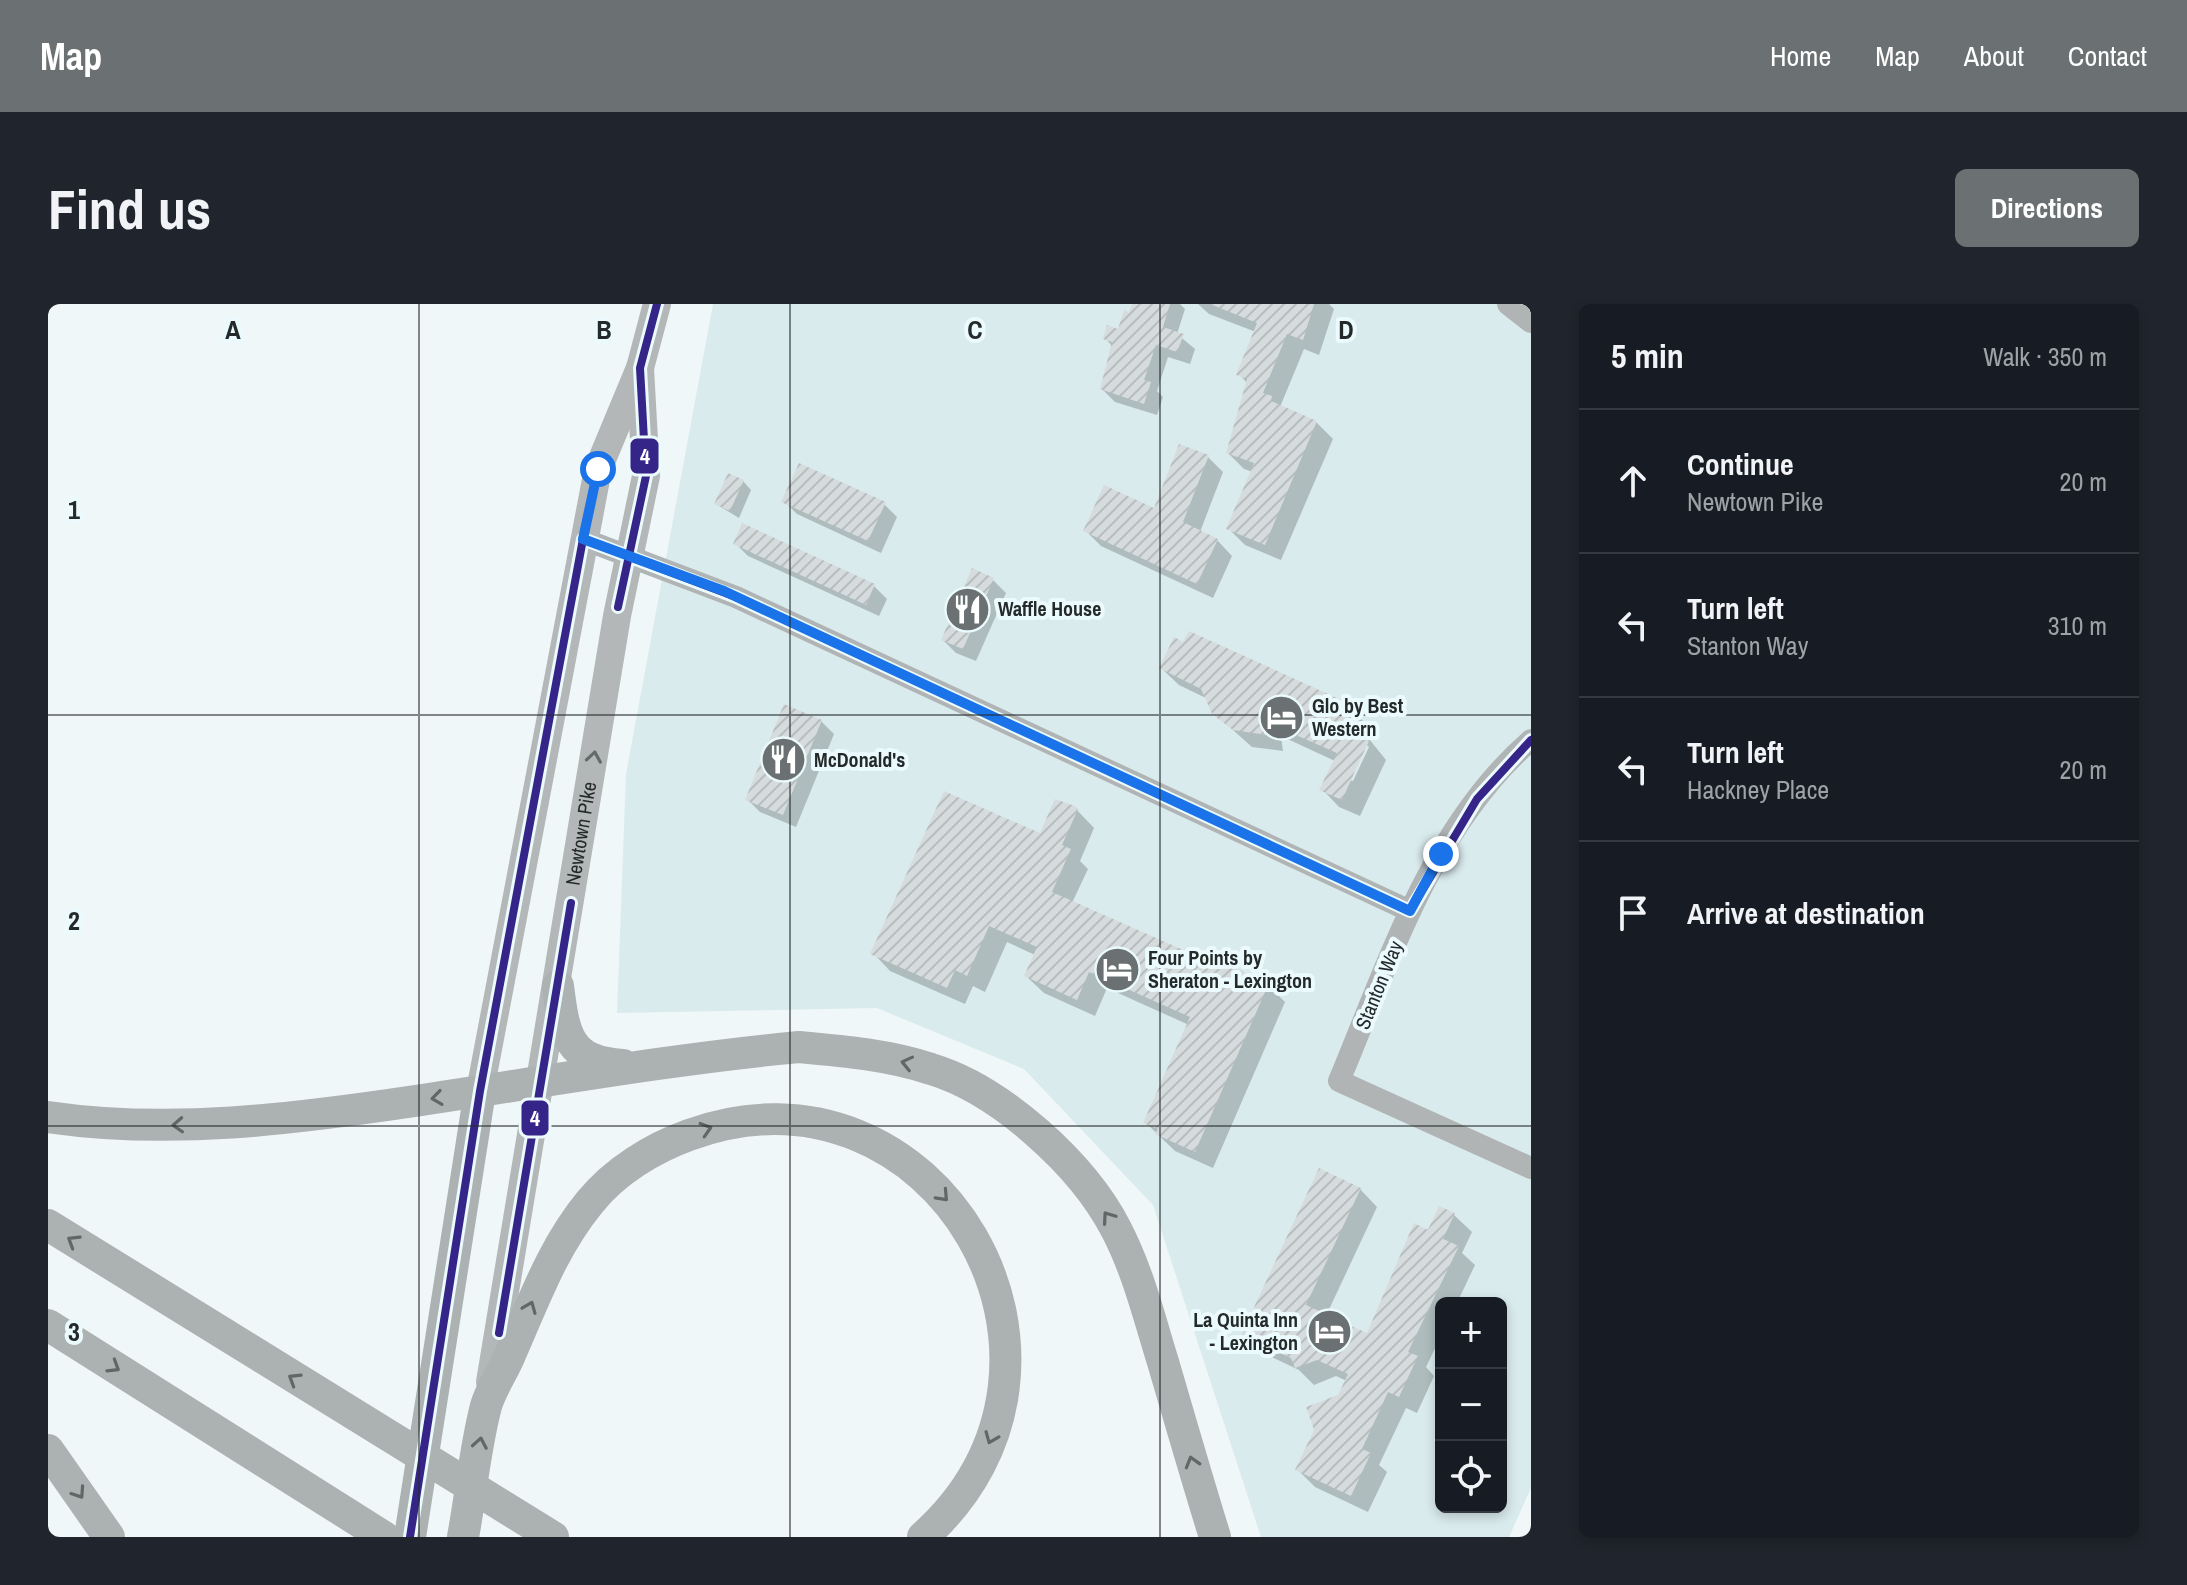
<!DOCTYPE html>
<html lang="en">
<head>
<meta charset="utf-8">
<style>
	body { margin:0; font-family:"Archivo Narrow",sans-serif; background:#20242c; color:#f1f3f6 }
	.controls { position:absolute; right:24px; bottom:24px; display:grid; overflow:hidden; border-radius:12px; box-shadow:0 4px 12px #0003 }
	.controls button { width:72px; height:72px; display:grid; place-items:center; padding:0; border:0; border-bottom:2px solid #363941; background:#171b24; color:#f1f3f6; font:40px sans-serif }
	.stop { position:absolute; width:24px; height:24px; margin:-18px; border:6px solid #1a73e8; border-radius:50%; background:#fff }
	.stop.end { background:#1a73e8; border-color:#fff; box-shadow:0 2px 8px #0008 }
	.list { margin:0; padding:0; list-style:none }
	h2 { display:flex; justify-content:space-between; align-items:center; height:104px; margin:0; padding:0 32px; font-size:34px }
	h2 small { font-size:26px; font-weight:400; color:#9ea1a6 }
	.list li { display:grid; grid-template-columns:52px 1fr auto; gap:24px; align-items:center; box-sizing:border-box; height:144px; padding:0 32px; border-top:2px solid #363941 }
	.list b { display:block; font-size:30px; white-space:nowrap }
	.list p { margin:0; font-size:26px; white-space:nowrap; color:#9ea1a6 }
	.list em { font-size:26px; font-style:normal; color:#9ea1a6 }
	.icon { flex:none; width:44px; height:44px; fill:none; stroke:currentColor; stroke-width:2; stroke-linecap:round; stroke-linejoin:round }
	.map { position:relative; flex:none; width:1483px; height:1233px; overflow:hidden; border-radius:12px }
	header { display:flex; align-items:center; gap:48px; box-sizing:border-box; height:112px; padding:0 40px; background:#6b7172; color:#fff }
	header strong { font-size:38px }
	nav { display:flex; gap:44px; margin-inline-start:auto; font-size:28px }
	.intro { display:flex; align-items:center; justify-content:space-between; box-sizing:border-box; height:192px; padding:0 48px }
	h1 { margin:0; font-size:56px }
	.button { padding:20px 36px; border-radius:12px; background:#6b7172; color:#fff; font-size:28px; font-weight:700 }
	main { display:flex; gap:48px; padding:0 48px }
	aside { flex:1; background:#171b24; border-radius:12px; box-shadow:0 4px 12px #0003 }
	.map>svg:first-child { display:block }
	.built { fill:#daebed; fill-rule:evenodd }
	.shadow { fill:#0003; fill-rule:evenodd }
	.building { fill:url(#building-hatch) }
	.lines { fill:none; stroke-linecap:round; stroke-linejoin:round }
	.minor { stroke:#b0b4b5; stroke-width:22 }
	.major { stroke:#b3b7b7; stroke-width:28 }
	.highway { stroke:#acb1b2; stroke-width:32 }
	.bus-1-casing { stroke:#ebfafc; stroke-width:14 }
	.bus-1 { stroke:#362589; stroke-width:8 }
	.oneway { stroke:#646969 }
	.oneway2 { stroke:#616667 }
	.route { stroke:#1a73e8; stroke-width:10 }
	.grid { fill:none; stroke:#24292a; stroke-width:2; stroke-opacity:0.55 }
	.labels { text-anchor:middle; stroke-width:8; stroke-linejoin:round; paint-order:stroke }
	.poi-label { font-size:20px; font-weight:bold; fill:#24292a; stroke:#ebfafc; text-anchor:start }
	.street-label { font-size:20px; fill:#24292a; stroke:#ebfafc }
	.grid-label { font-size:26px; text-anchor:middle; font-weight:bold; fill:#24292a; stroke:#ebfafc; stroke-width:8; stroke-linejoin:round; paint-order:stroke }
	.line-badge { stroke:#ebfafc; stroke-width:3 }
	.badge-label { font-size:22px; text-anchor:middle; font-weight:bold; fill:#fff }
</style>
</head>
<body>
<header>
<strong>Map</strong>
<nav><a>Home</a><a>Map</a><a>About</a><a>Contact</a></nav>
</header>
<div class="intro"><h1>Find us</h1><a class="button">Directions</a></div>
<main>
<div class="map">
<svg width="1483" height="1233" viewBox="0 0 1483 1233">
	<defs>
		<pattern id="building-hatch" width="6" height="6" patternUnits="userSpaceOnUse" patternTransform="scale(2)"><rect width="6" height="6" fill="#d6dcdd"/><path d="M-1 1l2-2M0 6l6-6M5 7l2-2" fill="none" stroke="#b8bdbe"/></pattern>
	</defs>
	<rect width="100%" height="100%" fill="#eff7f8"/>
	<path class="built" d="M665 0H1483V1184L1461 1233H1213L1105 901 976 765 829 704 569 709 578 470ZM1393 999H1453V1203H1393Z"/>
	<path class="shadow" d="M1086 0H1132L1137 5 1129 30 1147 45 1142 60 1120 53 1109 87 1115 93 1109 111 1067 98 1054 85 1065 43 1057 34 1071 27Z
		M1150 0H1281L1286 5 1271 51 1256 45 1232 103 1268 118 1285 135 1233 256 1197 241 1181 225 1205 168 1196 165 1180 149 1199 79 1191 70 1208 28 1161 10Z
		M1160 153 1175 168 1152 228 1169 236 1184 252 1165 294 1053 242 1037 226 1107 207Z
		M695 177 703 186 691 214 668 200Z
		M736 197 836 200 849 213 833 249 749 210Z
		M687 239 826 282 839 295 831 312 700 252Z
		M945 276 958 289 928 357 908 349 895 336Z
		M1113 364 1299 401 1316 418 1313 425 1338 456 1312 512 1291 503 1274 485 1287 457 1233 432 1235 447 1204 443 1166 409 1160 395 1131 381ZM1318 440 1321 443 1305 477 1301 476Z
		M773 417 786 430 748 523 712 508 699 495Z
		M1026 503 1046 524 1032 557 1040 565 1024 599 1168 663 1220 681 1237 698 1165 864 1127 847 1097 818 1141 721 1059 684 1047 712 996 689 978 672 987 651 959 638 937 688 925 682 917 700 842 667 825 649 993 532Z
		M1312 885 1329 903 1278 1012 1320 1032 1392 904 1406 911 1424 928 1414 949 1427 961 1409 999H1393V1032L1378 1063 1386 1072 1369 1109 1358 1104 1331 1161 1339 1168 1320 1208 1267 1183 1250 1166 1299 1077 1288 1072 1266 1081 1251 1066 1213 1048 1196 1030Z"/>
	<path class="building" d="M1084 0H1122L1115 23 1136 30 1129 48 1108 41 1096 76 1103 78 1096 100 1052 85 1064 38 1055 35 1059 21 1070 25 1076 6 1081 8Z
		M1162 0H1266L1255 36 1239 30 1215 89 1224 92 1223 97 1269 117 1217 241 1178 225 1206 159 1178 149 1199 75 1188 71 1209 19Z
		M1131 140 1161 151 1135 218 1170 235 1149 280 1035 227 1056 181 1106 204Z
		M751 159 838 198 820 237 733 198Z
		M680 169 696 176 682 207 666 200Z
		M694 219 827 280 818 301 685 240Z
		M924 264 946 274 915 345 893 336Z
		M1141 327 1300 399 1295 410 1308 417 1303 428 1321 437 1294 496 1271 486 1289 449 1216 417 1219 431 1185 426 1164 410 1153 385 1111 364 1126 333 1135 338Z
		M736 400 774 416 735 511 697 496Z
		M896 487 992 529 1007 495 1027 502 1030 505 1014 541 1023 545 1004 588 1167 660 1169 656 1221 679 1147 848 1107 830 1110 825 1095 819 1142 713 1041 668 1029 696 976 672 989 643 941 622 919 672 907 666 899 684 822 650Z
		M1271 864 1313 884 1258 1001 1319 1029 1366 919 1380 926 1391 902 1407 909 1395 935 1411 942 1360 1048 1370 1052 1351 1093 1340 1088 1314 1145 1323 1149 1303 1192 1247 1166 1266 1126 1258 1103 1290 1091 1300 1070 1269 1056 1247 1064 1243 1054 1193 1031Z"/>
	<g class="lines">
		<path class="minor" d="M1460 0 1483 18
			M535 235 688 293 1362 607
			M1483 436C1383 523 1341 658 1291 777L1483 864"/>
		<g class="major">
			<path d="M432 787 550 165 592 64 609 0"/>
			<path id="s1" d="M442 1078 569 312 598 172 592 64"/>
		</g>
		<path class="highway" d="M510 682C516 730 520 758 575 761
			M0 813C122 831 246 815 367 797 495 778 623 755 751 743 795 747 841 751 883 765 953 786 1035 861 1068 925 1090 967 1101 1013 1115 1058 1132 1116 1149 1175 1167 1233
			M0 921 505 1233
			M0 1021 336 1233
			M0 1146 61 1233
			M362 1233 432 787
			M415 1233C423 1190 427 1144 438 1102 443 1085 454 1069 461 1053 485 999 504 944 542 898 567 867 605 844 641 831 887 741 1071 1058 875 1233"/>
		<defs>
			<path id="bus-1" d="M570 303 598 172 592 64 609 0
				M451 1029 523 599
				M362 1233 432 787 535 235 688 293 1362 607 1429 495 1483 436"/>
		</defs>
		<use href="#bus-1" class="bus-1-casing"/>
		<use href="#bus-1" class="bus-1"/>
	</g>
	<defs><path id="oneway-chevron" d="M-2-3.5L2.5 0L-2 3.5" fill="none" stroke-width="1.6" stroke-linecap="round" stroke-linejoin="round" transform="scale(2)"/></defs>
	<use class="oneway" href="#oneway-chevron" transform="translate(546 453) rotate(-81)"/>
	<g class="oneway2">
		<use href="#oneway-chevron" transform="translate(859 759) rotate(-167)"/>
		<use href="#oneway-chevron" transform="translate(389 794) rotate(172)"/>
		<use href="#oneway-chevron" transform="translate(130 821) rotate(177)"/>
		<use href="#oneway-chevron" transform="translate(658 825) rotate(-17)"/>
		<use href="#oneway-chevron" transform="translate(895 892) rotate(47)"/>
		<use href="#oneway-chevron" transform="translate(1060 913) rotate(-125)"/>
		<use href="#oneway-chevron" transform="translate(25 937) rotate(-148)"/>
		<use href="#oneway-chevron" transform="translate(482 1003) rotate(-68)"/>
		<use href="#oneway-chevron" transform="translate(66 1063) rotate(32)"/>
		<use href="#oneway-chevron" transform="translate(246 1075) rotate(-148)"/>
		<use href="#oneway-chevron" transform="translate(943 1134) rotate(112)"/>
		<use href="#oneway-chevron" transform="translate(432 1139) rotate(-80)"/>
		<use href="#oneway-chevron" transform="translate(1144 1158) rotate(-106)"/>
		<use href="#oneway-chevron" transform="translate(31 1189) rotate(56)"/>
	</g>
	<g class="lines">
		<path class="route" d="M550 165 535 235 676 287 1362 607 1393 550"/>
	</g>
	<path class="grid" d="M371 0V1233M742 0V1233M1112 0V1233M0 411H1483M0 822H1483"/>
	<defs>
		<symbol id="restaurant-disc" viewBox="-11 -11 22 22"><circle r="9.5" fill="#6b7172" stroke="#ebfafc"/><path d="M-5-6h1v4h1v-4h1v4h1v-4h1v5L-1.5 .5V6h-2V.5L-5-1ZM5-6V6H3V1.5H1.5Q1.5-4 5-6Z" fill="#fff"/></symbol>
		<symbol id="hotel-disc" viewBox="-11 -11 22 22"><circle r="9.5" fill="#6b7172" stroke="#ebfafc"/><path d="M-6-4.5h1.5V1H6V5H4.5V3h-9V5H-6ZM-4 0a1.8 1.8 0 1 1 3.6 0ZM.5 0V-2.5h3Q6-2.5 6 0Z" fill="#fff"/></symbol>
	</defs>
	<g fill-rule="evenodd">
		<use href="#restaurant-disc" x="894" y="280" width="51" height="51"/>
		<use href="#hotel-disc" x="1208" y="388" width="51" height="51"/>
		<use href="#restaurant-disc" x="710" y="430" width="51" height="51"/>
		<use href="#hotel-disc" x="1044" y="640" width="51" height="51"/>
		<use href="#hotel-disc" x="1256" y="1002" width="51" height="51"/>
	</g>
	<g class="labels">
		<g class="poi-label">
			<text x="950" y="312">Waffle House</text>
			<text x="1264" y="409">Glo by Best<tspan x="1264" dy="23">Western</tspan></text>
			<text x="766" y="463">McDonald's</text>
			<text x="1100" y="661">Four Points by<tspan x="1100" dy="23">Sheraton - Lexington</tspan></text>
			<text x="1250" y="1023" text-anchor="end">La Quinta Inn<tspan x="1250" dy="23">- Lexington</tspan></text>
		</g>
		<g class="street-label">
			<text dy="7" stroke="none"><textPath href="#s1" startOffset="556">Newtown Pike</textPath></text>
			<text transform="translate(1331 681) rotate(-68)" y="7">Stanton Way</text>
		</g>
	</g>
	<g class="grid-label">
		<text x="185" y="35">A</text>
		<text x="556" y="35">B</text>
		<text x="927" y="35">C</text>
		<text x="1298" y="35">D</text>
		<text x="26" y="215">1</text>
		<text x="26" y="626">2</text>
		<text x="26" y="1037">3</text>
	</g>
	<g class="line-badge">
		<rect x="581" y="133" width="31" height="38" rx="8" fill="#362589"/>
		<rect x="472" y="795" width="30" height="38" rx="8" fill="#362589"/>
	</g>
	<g class="badge-label">
		<text x="597" y="160">4</text>
		<text x="487" y="822">4</text>
	</g>
</svg>
<div class="controls">
<button>+</button>
<button>−</button>
<button><svg class="icon" aria-label="locate" viewBox="0 0 24 24"><circle cx="12" cy="12" r="6"/><path d="M12 2v4M12 18v4M2 12h4M18 12h4"/></svg></button>
</div>
<div class="stop" style="left:550px;top:165px"></div>
<div class="stop end" style="left:1393px;top:550px"></div>
</div>
<aside>
<h2>5 min<small>Walk · 350 m</small></h2>
<ul class="list">
<li><svg class="icon" aria-label="ahead" viewBox="0 0 24 24"><path d="M12 20V5M6 11l6-6 6 6"/></svg><div><b>Continue</b><p>Newtown Pike</p></div><em>20 m</em></li>
<li><svg class="icon" aria-label="left" viewBox="0 0 24 24"><path d="M17 20v-9H6M10 6l-5 5 5 5"/></svg><div><b>Turn left</b><p>Stanton Way</p></div><em>310 m</em></li>
<li><svg class="icon" aria-label="left" viewBox="0 0 24 24"><path d="M17 20v-9H6M10 6l-5 5 5 5"/></svg><div><b>Turn left</b><p>Hackney Place</p></div><em>20 m</em></li>
<li><svg class="icon" aria-label="arrive" viewBox="0 0 24 24"><path d="M6 21V4h12l-3 4 3 4H6"/></svg><div><b>Arrive at destination</b></div></li>
</ul>
</aside>
</main>
</body>
</html>
